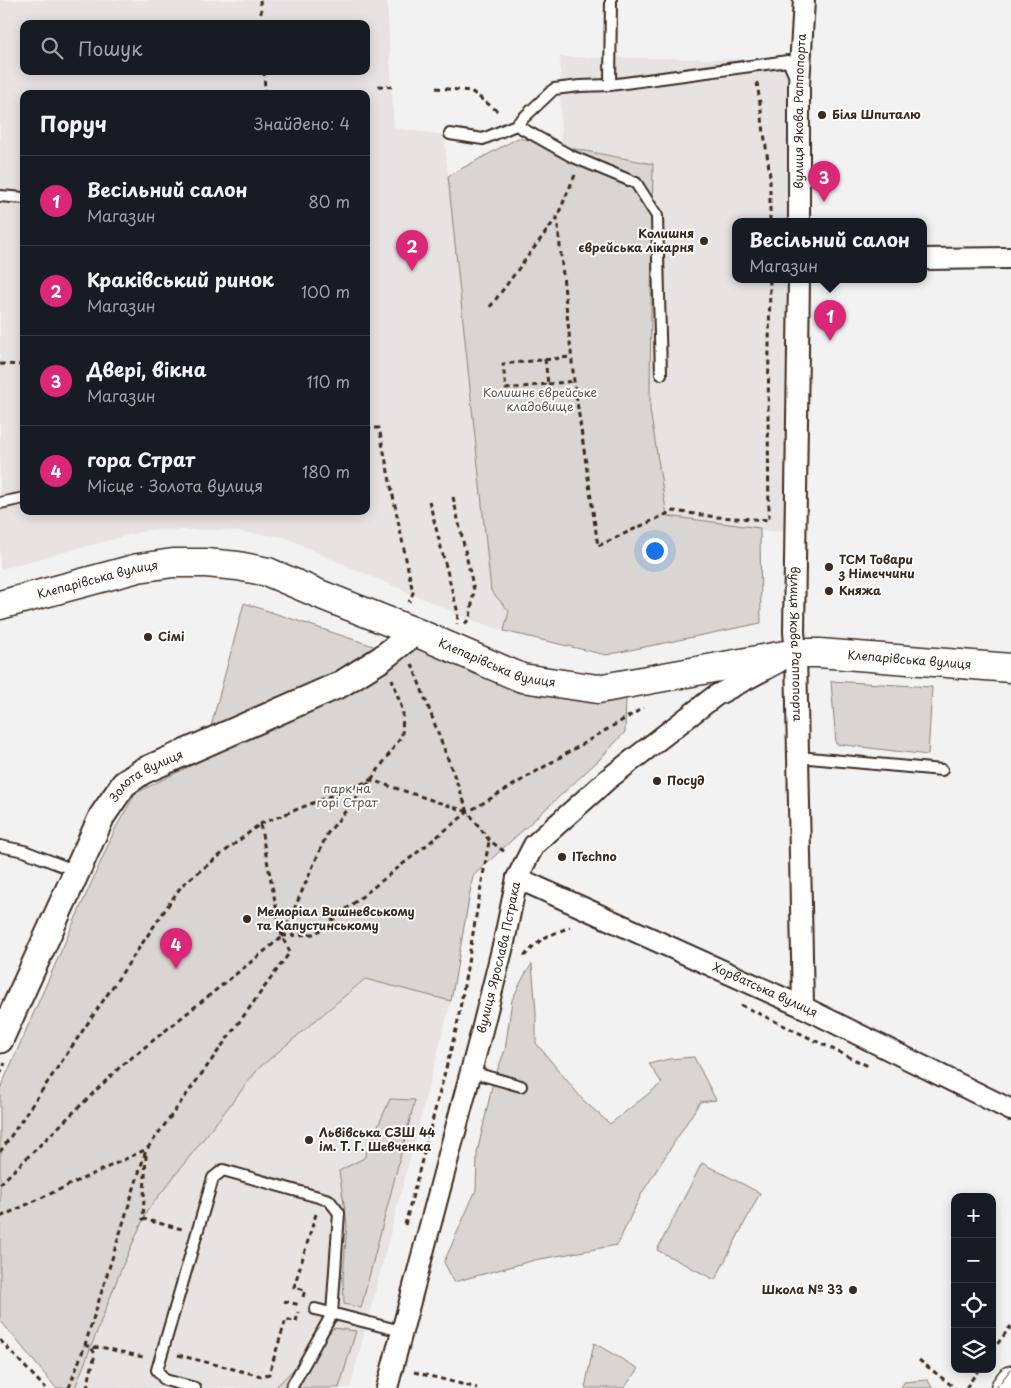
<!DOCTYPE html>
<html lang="uk">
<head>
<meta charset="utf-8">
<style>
	body { margin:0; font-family:"Playpen Sans",sans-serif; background:#242831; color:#f1f3f6 }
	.controls { position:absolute; right:15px; bottom:15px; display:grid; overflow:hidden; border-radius:10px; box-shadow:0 2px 12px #0003 }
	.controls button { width:45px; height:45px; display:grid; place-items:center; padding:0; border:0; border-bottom:1px solid #363941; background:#171b24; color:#f1f3f6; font:25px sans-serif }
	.you { position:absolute; left:654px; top:550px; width:18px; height:18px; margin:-12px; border:4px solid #fff; border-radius:50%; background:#1a73e8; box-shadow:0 0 0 8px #1a73e833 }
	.badge { display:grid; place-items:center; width:32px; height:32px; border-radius:50%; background:#db2777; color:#fff; font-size:16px; font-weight:700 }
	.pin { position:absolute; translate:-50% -41px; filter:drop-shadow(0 1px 2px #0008) }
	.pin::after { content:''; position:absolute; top:26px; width:18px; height:15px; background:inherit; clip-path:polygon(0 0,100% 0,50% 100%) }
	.popup { position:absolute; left:732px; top:218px; width:195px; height:65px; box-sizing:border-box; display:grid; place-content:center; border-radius:10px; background:#171b24; filter:drop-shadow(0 1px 4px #0005); font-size:16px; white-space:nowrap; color:#9ea1a6 }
	.popup b { font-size:19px; color:#f1f3f6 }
	.popup::after { content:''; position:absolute; left:50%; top:100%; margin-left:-10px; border:10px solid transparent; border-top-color:#171b24 }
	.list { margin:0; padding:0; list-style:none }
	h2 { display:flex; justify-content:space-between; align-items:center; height:65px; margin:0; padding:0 20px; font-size:21px }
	h2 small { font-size:16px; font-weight:400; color:#9ea1a6 }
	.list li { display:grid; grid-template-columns:32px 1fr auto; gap:15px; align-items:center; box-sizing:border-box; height:90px; padding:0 20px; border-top:1px solid #363941 }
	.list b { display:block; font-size:19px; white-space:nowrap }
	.list p { margin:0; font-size:16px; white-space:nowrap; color:#9ea1a6 }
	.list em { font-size:16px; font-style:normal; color:#9ea1a6 }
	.icon { flex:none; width:28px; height:28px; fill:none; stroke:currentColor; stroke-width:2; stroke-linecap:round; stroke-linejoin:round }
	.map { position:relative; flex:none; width:1011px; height:1388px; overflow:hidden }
	.search { position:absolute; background:#171b24; box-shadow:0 2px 12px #0003; left:20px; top:20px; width:350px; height:55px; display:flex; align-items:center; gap:12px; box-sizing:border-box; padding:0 18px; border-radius:10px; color:#9ea1a6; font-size:19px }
	.panel { position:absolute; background:#171b24; box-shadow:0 2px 12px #0003; left:20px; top:90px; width:350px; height:425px; border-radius:10px }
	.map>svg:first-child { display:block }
	.built { fill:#e6e3e2; fill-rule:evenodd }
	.green { fill:#d8d5d2; stroke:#8a8078 }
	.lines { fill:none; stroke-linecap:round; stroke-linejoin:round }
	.service-casing { stroke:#3b2a1e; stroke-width:14 }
	.minor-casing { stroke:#3b2a1e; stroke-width:24 }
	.tertiary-casing { stroke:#3b2a1e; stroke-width:29 }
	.secondary-casing { stroke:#3b2a1e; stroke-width:31 }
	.primary-casing { stroke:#3b2a1e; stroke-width:31 }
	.path { stroke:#3b2a1e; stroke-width:3; stroke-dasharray:5 4; stroke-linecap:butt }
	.service { stroke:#fff; stroke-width:10 }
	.minor { stroke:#fff; stroke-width:20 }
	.tertiary { stroke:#fff; stroke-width:25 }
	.secondary { stroke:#fff; stroke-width:28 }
	.primary { stroke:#fff; stroke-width:28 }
	.tram { stroke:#3b2a1e; stroke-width:1 }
	.poi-dot { fill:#3b2a1e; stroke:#fff; stroke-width:2 }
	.labels { text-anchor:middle; stroke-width:4; stroke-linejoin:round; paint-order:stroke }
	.street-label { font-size:12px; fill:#3b2a1e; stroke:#fff }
	.poi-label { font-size:12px; font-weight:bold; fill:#3b2a1e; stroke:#fff; text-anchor:start }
	.park-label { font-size:12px; fill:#62554b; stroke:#fff }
</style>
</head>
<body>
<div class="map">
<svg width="1011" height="1388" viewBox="0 0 1011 1388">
	<rect width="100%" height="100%" fill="#f3f2f2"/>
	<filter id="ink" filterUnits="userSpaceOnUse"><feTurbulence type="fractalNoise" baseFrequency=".02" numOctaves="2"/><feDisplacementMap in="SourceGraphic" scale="10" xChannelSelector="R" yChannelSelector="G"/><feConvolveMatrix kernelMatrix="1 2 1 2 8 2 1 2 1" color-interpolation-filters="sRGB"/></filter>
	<g filter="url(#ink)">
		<path class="built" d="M0 0H387L394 128 444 135 491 591 509 611 504 631 472 620 338 562 284 537 223 530H148L0 569ZM24 24H366V71H24ZM24 94H366V511H24Z
			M560 57 795 60 792 222H736V280H791L786 532 654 524 561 156Z
			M366 979 451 1001 350 1388H75L122 1267 147 1211 259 1068Z"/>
		<path class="green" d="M518 138 653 164 650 384V410L667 516 760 528 761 623 606 655 504 631 509 611 491 591 448 176Z
			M244 603 397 654 422 645 626 697 625 732 599 760 473 876 451 1001 365 979 259 1068 147 1211 122 1267 75 1388H56L0 1320V1089L116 827 136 793 202 760Z
			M831 681 932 687 928 755 836 744Z
			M532 964 536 1011V1043L583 1100 610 1124 662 1083 649 1064 669 1059 694 1057 716 1100 700 1102 642 1193 617 1245 535 1260 454 1282 444 1262 476 1190 477 1153 493 1082 505 1050 512 1000 524 976Z
			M390 1099 415 1100 361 1308 344 1304 343 1279 347 1224 339 1171 364 1158Z
			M702 1163 760 1193 715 1280 657 1250Z
			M334 1328 356 1331 339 1388H275Z
			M594 1343 639 1369 624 1388H585Z
			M928 1380 932 1388H901L904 1382Z"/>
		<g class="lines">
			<defs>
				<path id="service" d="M610 85 611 0
					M450 134 483 139 516 125
					M0 196 24 198
					M661 374 657 216 636 183 571 156 516 125 554 89 580 86 610 85 788 61 795 77
					M0 503 24 498
					M798 757 942 770
					M0 846 24 851 76 871
					M471 1072 521 1086
					M315 1309 401 1331
					M195 1388 165 1380 157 1370 213 1178 223 1170 329 1200 339 1213 332 1314 291 1388"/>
				<g id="minor">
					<path id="s1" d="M799 222V85L804 0"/>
					<path d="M924 259 1011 258"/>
					<path id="s2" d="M799 280 794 632 796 653 803 1007"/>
					<path id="s3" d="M517 878 803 1007 1011 1110"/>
					<path id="s4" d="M387 1388 482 1030 504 942 517 878 534 845 608 779 715 696 779 662"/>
				</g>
				<g id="tertiary">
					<path id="s5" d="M0 1040 102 816 124 784 143 771 341 684 381 659 415 632"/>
				</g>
				<g id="secondary">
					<path id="s6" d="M0 605 138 568 173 563H206L238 566 268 572 324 596 420 634 522 678 598 689 796 653H819L1011 668"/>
				</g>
				<path id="primary" d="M1005 1388 1011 1380"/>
			</defs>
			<use href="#service" class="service-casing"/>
			<use href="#minor" class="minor-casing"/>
			<use href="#tertiary" class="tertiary-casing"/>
			<use href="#secondary" class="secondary-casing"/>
			<use href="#primary" class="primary-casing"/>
			<path class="path" d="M260 0 262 24
				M757 82 770 176V222
				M378 86 396 87
				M436 88 471 91 500 113
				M264 94 265 91 264 71
				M575 175 557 217 574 381 598 546 673 511 716 517 769 520 768 415 770 280
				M490 307 557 217
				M545 359 548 384 506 389 503 364 571 357
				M0 364 24 365
				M548 384 574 381
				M366 428H379L413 593 409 602
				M453 497 474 590 470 618 463 626
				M429 501 458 613 457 624
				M412 664 468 812 489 840 505 852
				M260 824 371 780 468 812
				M282 936 315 934 468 812 643 708
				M524 956 543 938 570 927
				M741 1005 868 1066
				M0 1074 5 1063
				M0 1152 182 885 260 824 282 937 290 952 147 1149 0 1217
				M146 1155 143 1219 182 1229
				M0 1184 120 1067 282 937 327 834 371 780 402 736 403 712 392 679
				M405 1225 457 1026 489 841
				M303 1297 305 1290 294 1287 316 1214
				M284 1301 300 1305
				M0 1340 45 1388
				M85 1345 91 1347 105 1348 143 1357
				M992 1351 1011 1326
				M178 1355 261 1376 269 1374 286 1319 296 1322 298 1312
				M919 1360 955 1388
				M414 1372 477 1388
				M69 1388 85 1345 146 1150
				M87 1388 95 1354 91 1347
				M966 1388 979 1369"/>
			<use href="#service" class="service"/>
			<use href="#minor" class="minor"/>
			<use href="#tertiary" class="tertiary"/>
			<use href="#secondary" class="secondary"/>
			<use href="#primary" class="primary"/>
			<path class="tram" d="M996 1388 1011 1369"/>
		</g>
	</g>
	<g class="poi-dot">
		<circle cx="822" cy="115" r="5"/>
		<circle cx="704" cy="241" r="5"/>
		<circle cx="829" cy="567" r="5"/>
		<circle cx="829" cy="591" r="5"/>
		<circle cx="148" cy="637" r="5"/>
		<circle cx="657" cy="781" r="5"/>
		<circle cx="562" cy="857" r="5"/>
		<circle cx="247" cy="919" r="5"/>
		<circle cx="309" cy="1140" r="5"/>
		<circle cx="853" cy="1290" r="5"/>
	</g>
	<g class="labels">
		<g class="street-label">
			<text dy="4" stroke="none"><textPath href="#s1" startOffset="111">вулиця Якова Раппопорта</textPath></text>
			<text dy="4" stroke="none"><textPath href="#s6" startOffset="101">Клепарівська вулиця</textPath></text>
			<text dy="4" stroke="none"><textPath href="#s2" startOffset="364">вулиця Якова Раппопорта</textPath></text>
			<text dy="4" stroke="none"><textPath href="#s6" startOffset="941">Клепарівська вулиця</textPath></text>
			<text dy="4" stroke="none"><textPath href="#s6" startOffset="521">Клепарівська вулиця</textPath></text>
			<text dy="4" stroke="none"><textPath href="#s5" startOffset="308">Золота вулиця</textPath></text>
			<text dy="4" stroke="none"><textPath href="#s4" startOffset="445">вулиця Ярослава Пстрака</textPath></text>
			<text dy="4" stroke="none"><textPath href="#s3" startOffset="272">Хорватська вулиця</textPath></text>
		</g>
		<g class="poi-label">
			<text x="832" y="119">Біля Шпиталю</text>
			<text x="694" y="238" text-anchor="end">Колишня<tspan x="694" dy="14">єврейська лікарня</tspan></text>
			<text x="839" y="564">ТСМ Товари<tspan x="839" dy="14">з Німеччини</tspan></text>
			<text x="839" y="595">Княжа</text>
			<text x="158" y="641">Сімі</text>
			<text x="667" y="785">Посуд</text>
			<text x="572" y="861">ITechno</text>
			<text x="257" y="916">Меморіал Вишневському<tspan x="257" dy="14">та Капустинському</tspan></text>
			<text x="319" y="1137">Львівська СЗШ 44<tspan x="319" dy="14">ім. Т. Г. Шевченка</tspan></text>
			<text x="843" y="1294" text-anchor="end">Школа № 33</text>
		</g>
		<g class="park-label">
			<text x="540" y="397">Колишнє єврейське<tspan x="540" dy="14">кладовище</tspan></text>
			<text x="347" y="793">парк на<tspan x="347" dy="14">горі Страт</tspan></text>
		</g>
	</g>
</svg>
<div class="controls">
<button>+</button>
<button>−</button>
<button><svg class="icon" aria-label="locate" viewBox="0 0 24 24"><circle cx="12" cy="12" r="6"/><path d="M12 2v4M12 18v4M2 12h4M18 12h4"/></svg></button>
<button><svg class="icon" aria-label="layers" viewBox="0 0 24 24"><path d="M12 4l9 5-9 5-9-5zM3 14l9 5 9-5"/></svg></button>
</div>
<div class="you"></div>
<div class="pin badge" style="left:830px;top:341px">1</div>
<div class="popup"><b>Весільний салон</b>Магазин</div>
<div class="pin badge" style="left:412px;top:271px">2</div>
<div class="pin badge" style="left:824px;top:202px">3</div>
<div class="pin badge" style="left:176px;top:969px">4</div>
<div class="search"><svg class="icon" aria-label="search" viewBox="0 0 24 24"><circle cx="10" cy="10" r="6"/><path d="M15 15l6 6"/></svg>Пошук</div>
<section class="panel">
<h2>Поруч<small>Знайдено: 4</small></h2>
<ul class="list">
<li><span class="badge">1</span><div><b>Весільний салон</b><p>Магазин</p></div><em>80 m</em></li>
<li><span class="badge">2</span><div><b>Краківський ринок</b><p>Магазин</p></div><em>100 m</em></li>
<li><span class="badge">3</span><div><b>Двері, вікна</b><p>Магазин</p></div><em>110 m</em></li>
<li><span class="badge">4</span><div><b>гора Страт</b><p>Місце · Золота вулиця</p></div><em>180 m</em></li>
</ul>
</section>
</div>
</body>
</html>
